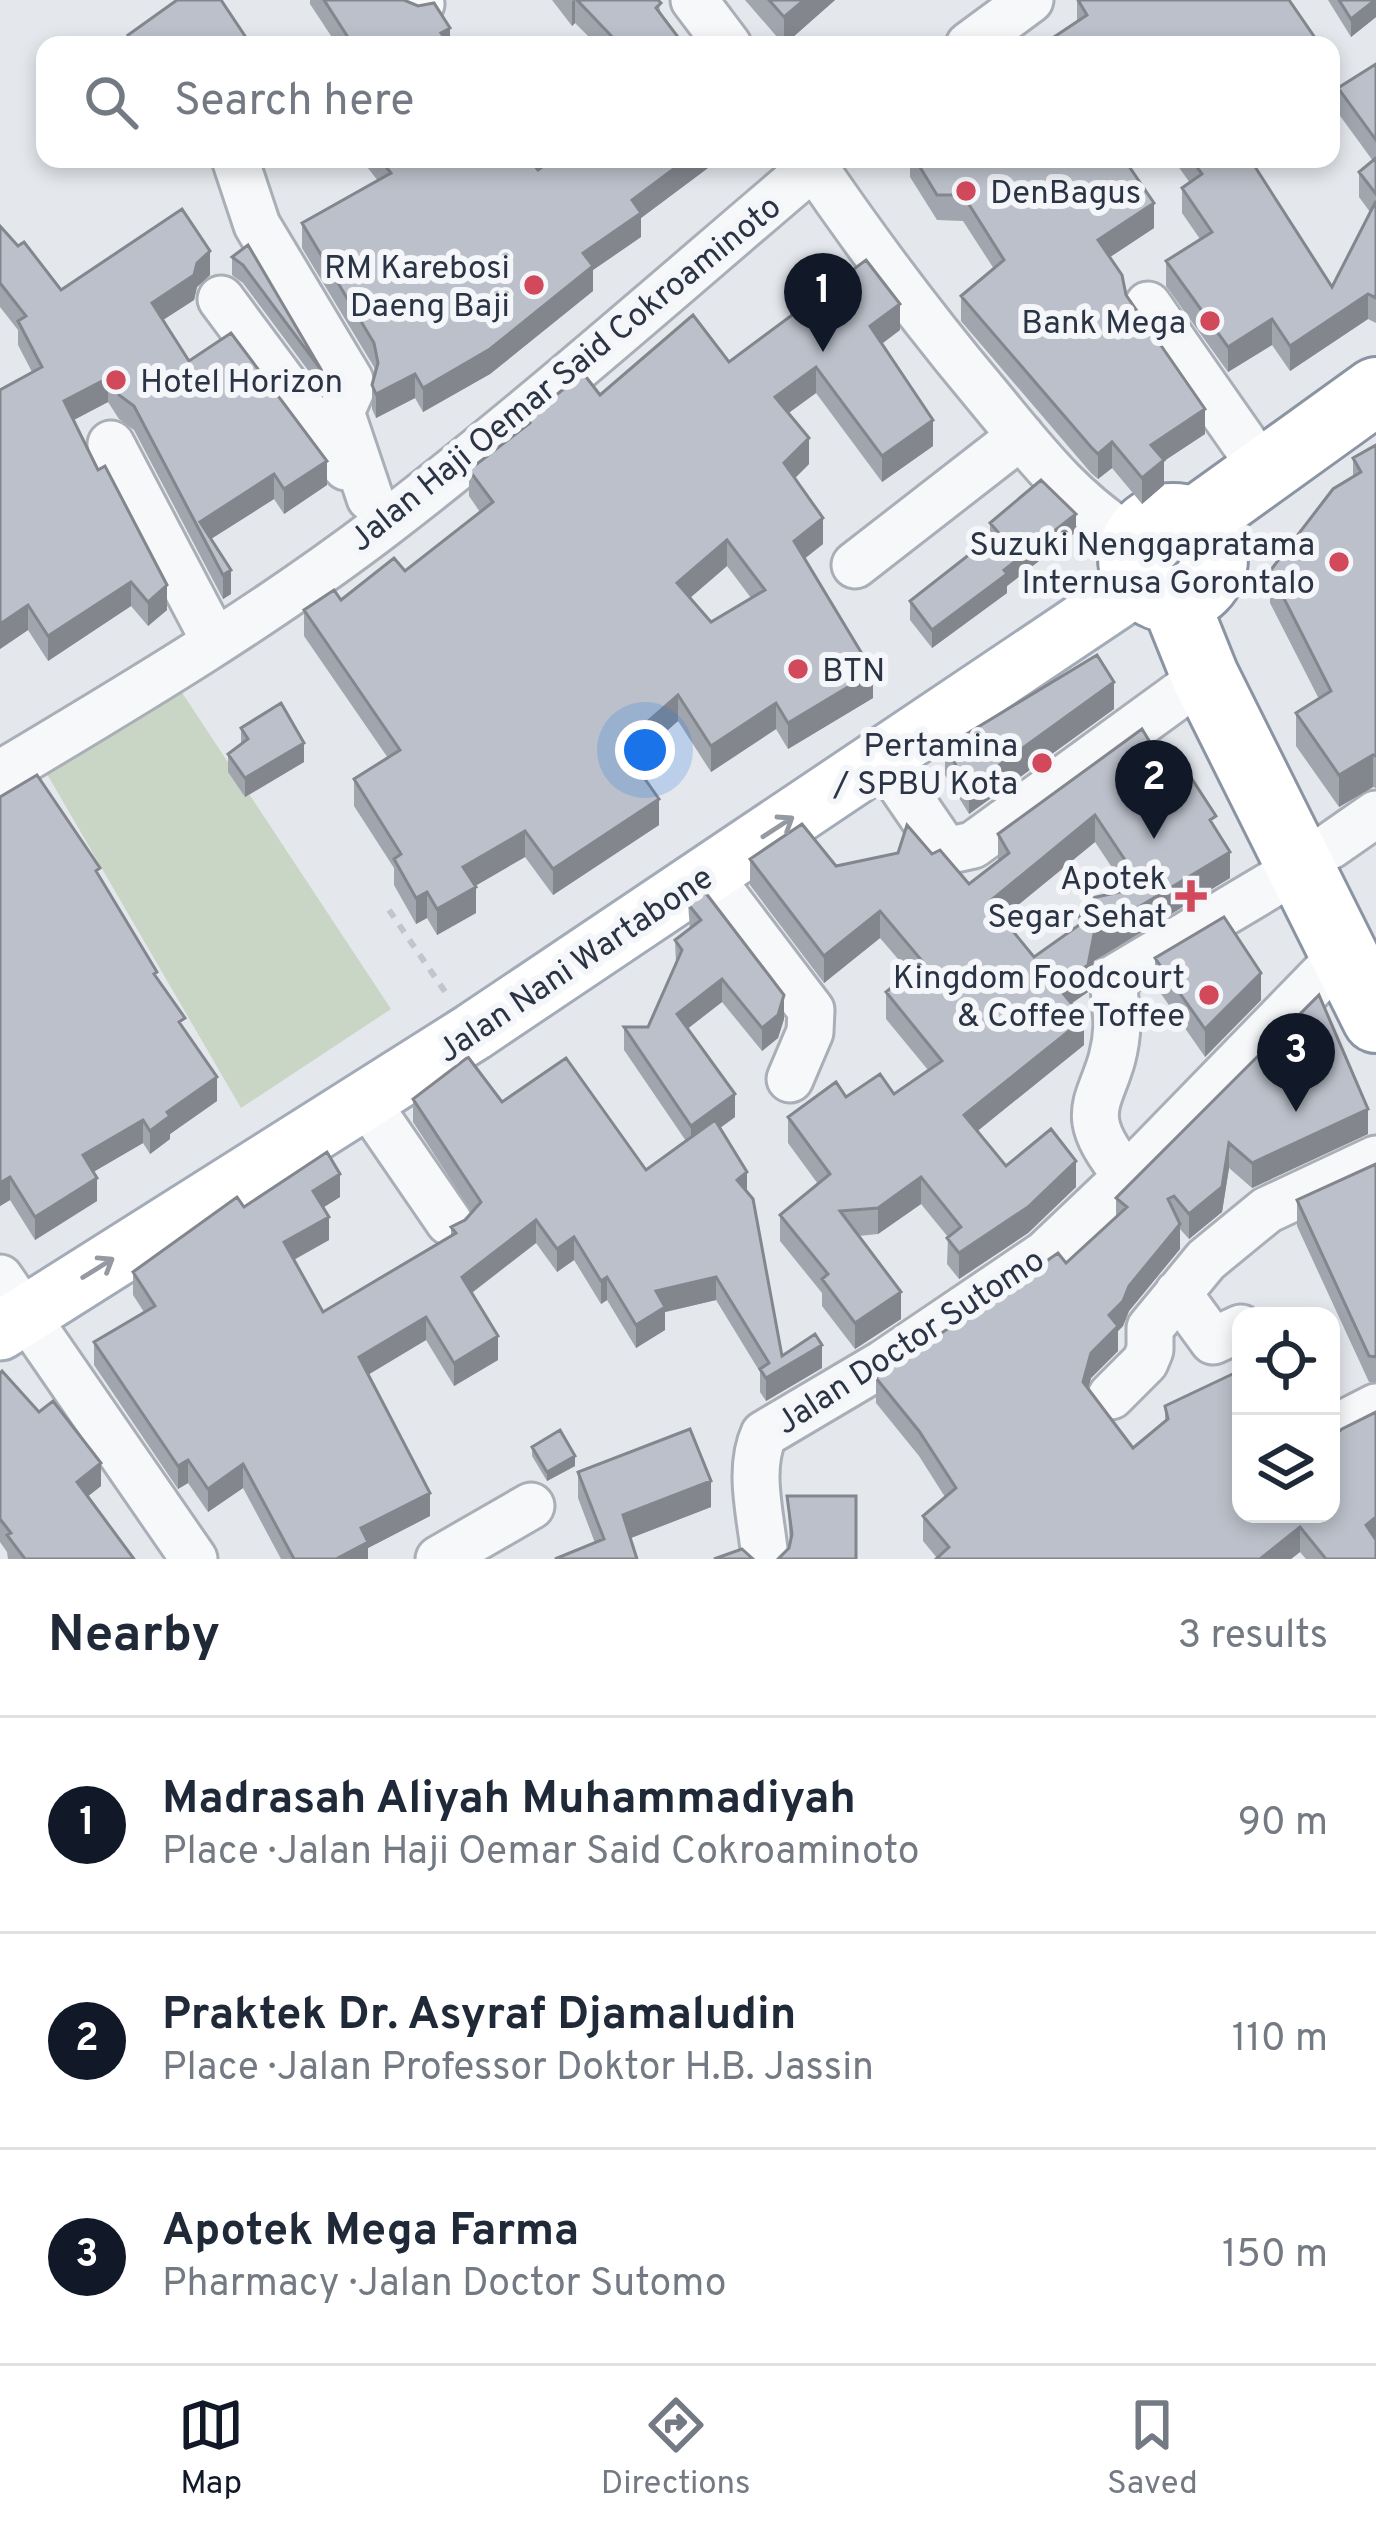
<!DOCTYPE html>
<html lang="en">
<head>
<meta charset="utf-8">
<style>
	body { margin:0; font-family:Overpass,sans-serif; background:#f2f2f3; color:#1f2937 }
	.controls { position:absolute; right:36px; bottom:36px; display:grid; overflow:hidden; border-radius:24px; box-shadow:0 6px 18px #0003 }
	.controls button { width:108px; height:108px; display:grid; place-items:center; padding:0; border:0; border-bottom:3px solid #e0e1e3; background:#fff; color:#1f2937; font:60px sans-serif }
	.you { position:absolute; left:645px; top:750px; width:42px; height:42px; margin:-30px; border:9px solid #fff; border-radius:50%; background:#1a73e8; box-shadow:0 0 0 18px #1a73e833 }
	.badge { display:grid; place-items:center; width:78px; height:78px; border-radius:50%; background:#111827; color:#fff; font-size:39px; font-weight:700 }
	.pin { position:absolute; translate:-50% -99px; filter:drop-shadow(0 3px 6px #0008) }
	.pin::after { content:''; position:absolute; top:63px; width:42px; height:36px; background:inherit; clip-path:polygon(0 0,100% 0,50% 100%) }
	.list { margin:0; padding:0; list-style:none }
	h2 { display:flex; justify-content:space-between; align-items:center; height:156px; margin:0; padding:0 48px; font-size:51px }
	h2 small { font-size:39px; font-weight:400; color:#747a83 }
	.list li { display:grid; grid-template-columns:78px 1fr auto; gap:36px; align-items:center; box-sizing:border-box; height:216px; padding:0 48px; border-top:3px solid #e0e1e3 }
	.list b { display:block; font-size:45px; white-space:nowrap }
	.list p { margin:0; font-size:39px; white-space:nowrap; color:#747a83 }
	.list em { font-size:39px; font-style:normal; color:#747a83 }
	.icon { flex:none; width:66px; height:66px; fill:none; stroke:currentColor; stroke-width:2; stroke-linecap:round; stroke-linejoin:round }
	.map { position:relative; flex:none; width:1376px; height:1559px; overflow:hidden }
	.search { position:absolute; background:#fff; box-shadow:0 6px 18px #0003; left:36px; right:36px; top:36px; height:132px; display:flex; align-items:center; gap:30px; box-sizing:border-box; padding:0 42px; border-radius:24px; color:#747a83; font-size:45px }
	.sheet { height:804px; background:#fff }
	nav { display:flex; justify-content:space-around; align-items:center; box-sizing:border-box; height:168px; border-top:3px solid #e0e1e3; background:#fff; font-size:33px; color:#747a83 }
	nav a { display:grid; justify-items:center; gap:6px }
	nav .on { color:#111827 }
	.map>svg:first-child { display:block }
	.green { fill:#c9d6c5 }
	.lines { fill:none; stroke-linecap:round; stroke-linejoin:round }
	.minor-casing { stroke:#a9aeb7; stroke-width:51 }
	.major-casing { stroke:#a3abb8; stroke-width:63 }
	.highway-casing { stroke:#8b94a3; stroke-width:72 }
	.path { stroke:#c2c5cb; stroke-width:6; stroke-dasharray:9 9; stroke-linecap:butt }
	.minor { stroke:#f7f8fa; stroke-width:45 }
	.major { stroke:#fff; stroke-width:57 }
	.highway { stroke:#fff; stroke-width:66 }
	.wall { fill:#a1a5ae; fill-rule:evenodd }
	.shaded-wall { fill:#83868d }
	.building { fill:#bbc0ca; stroke:#83868d; stroke-width:3; fill-rule:evenodd }
	.oneway { stroke:#959aa2 }
	.poi-dot { fill:#d1495b; stroke:#f4f6f9; stroke-width:4.5 }
	.labels { text-anchor:middle; stroke-width:12; stroke-linejoin:round; paint-order:stroke }
	.poi-label { font-size:33px; fill:#2b3445; stroke:#f4f6f9; text-anchor:end }
	.street-label { font-size:33px; fill:#2b3445; stroke:#f4f6f9 }
</style>
</head>
<body>
<div class="map">
<svg width="1376" height="1559" viewBox="0 0 1376 1559">
	<rect width="100%" height="100%" fill="#e4e7ec"/>
	<path class="green" d="M175 682 391 1009 241 1108 40 762Z"/>
	<g class="lines">
		<defs>
			<path id="minor" d="M419 0 421 4
				M694 0 728 45
				M969 45 1030 0
				M235 159 257 225 350 380 351 390 341 412 370 498
				M809 159C864 240 923 319 986 394 1034 452 1070 501 1135 541
				M221 299 346 467
				M1148 305 1264 471
				M111 444 215 642
				M855 565 1021 436
				M883 759 946 851 973 845 1205 676
				M0 774C132 695 267 615 389 521 538 406 678 281 822 159
				M1330 846 1376 814
				M707 873 811 1010 810 1032 790 1079
				M366 1101 449 1222
				M1127 1176C1064 1103 1114 1100 1117 1025 1117 1008 1112 993 1116 977L1301 867
				M0 1278 194 1559
				M1178 1293 1213 1341 1241 1328
				M1111 1396 1145 1362 1150 1350V1328L1206 1260 1267 1210 1376 1159
				M1331 1430 1376 1407
				M439 1559 531 1506
				M765 1559C762 1520 747 1471 764 1434L884 1363 1045 1254 1127 1176 1345 952"/>
			<path id="major" d="M0 1331 473 1032 1140 584"/>
			<path id="highway" d="M1132 558a41 41 0 1 1 82 0a41 41 0 1 1-82 0Z
				M1194 522 1376 391
				M1174 599 1205 676 1376 1019"/>
		</defs>
		<use href="#minor" class="minor-casing"/>
		<use href="#major" class="major-casing"/>
		<use href="#highway" class="highway-casing"/>
		<path class="path" d="M389 910 450 999"/>
		<use href="#minor" class="minor"/>
		<use href="#major" class="major"/>
		<use href="#highway" class="highway"/>
	</g>
	<path class="wall" d="M310 0H404L450 45H337L310 4Z
		M552 0H658L661 15 684 45H597L575 23 572 26Z
		M745 0H835L784 45Z
		M1328 0H1376V17L1351 37Z
		M1077 1 1320 45 1077 22Z
		M1376 64V323L1368 319 1290 371 1272 345 1228 372 1166 286V261L1200 239 1182 213V188L1190 183 1173 159H1250L1332 287 1370 212 1359 197V172L1373 161 1338 113V88Z
		M361 159H529L538 170 553 159H720L641 218V237L593 270V291L490 374 423 412 415 398 376 418 372 409V385L375 374 374 367 302 248V223L378 181Z
		M910 159H1124L1154 228 1110 257 1126 295 1205 434 1164 461V485L1142 504 1112 468 1098 479 1091 473 961 321V296L994 269 963 221 937 220 910 177Z
		M0 226 61 290 210 275 197 287 194 300 163 320 189 361 327 485 284 514 274 499 211 539 231 594 223 599 134 430 119 419 108 402 74 420 167 610 148 626 131 606 48 661 28 630 0 649V390L32 372 18 345V330L0 307Z
		M248 245 322 371V389L243 283 232 275V257Z
		M900 330 882 344 933 446 882 482 816 393 788 413 809 464 795 478 823 544 804 559 873 698 788 749 776 729 711 772 678 721 633 761 659 825 553 895 525 857 475 886 476 913 437 935 427 918 416 924 394 885V868L354 806V779L388 758 304 636V610L341 600 405 571 480 512 469 496V470L527 425V419L600 395 729 362ZM727 566 751 598 711 622 690 598Z
		M1376 445V788L1373 787 1339 807 1296 746V713L1319 699 1270 603V571L1353 477V458Z
		M990 523 1076 532 1007 586V593L932 648 910 620V601L990 539Z
		M1114 709 969 814 945 775V747Z
		M241 728 304 762 245 797 228 772V754L241 745Z
		M1162 762 1216 831 1230 878 1094 961 1088 992 1071 1003 1084 1045 977 1131 1006 1166 1076 1187 1028 1233 959 1279 947 1264 948 1237 921 1204 878 1234 859 1236 901 1319 855 1349 822 1306V1293L780 1241V1215L818 1184 788 1143V1117L846 1097 894 1094 928 1070 886 1019V992L910 973 880 938 824 983 750 885V859L836 866 932 854 969 884 998 861V834ZM1095 842 1127 890 1078 910V926L1034 957 1002 918Z
		M0 797 100 877 185 1031 217 1101 170 1134V1139L150 1154 143 1143 93 1172 97 1201 35 1240 10 1200 0 1206Z
		M688 904 784 1019 778 1038 762 1051 722 1002 688 1028 735 1117 720 1128 747 1192 782 1356 822 1368 766 1401 760 1392V1372L716 1300 665 1312V1330L636 1348 607 1300 601 1304 574 1260 557 1272 536 1243 472 1293 498 1360 454 1386 426 1340 368 1375 430 1516 368 1548V1559H281L243 1488 208 1512 188 1483 178 1489 94 1365V1342L144 1312 133 1295V1272L244 1207 340 1197 323 1207 329 1240 294 1260 323 1312 451 1236V1227L465 1220 472 1212 413 1122V1099L502 1102 646 1170 686 1141 624 1050V1027H648L676 964 675 940 690 929Z
		M1155 958 1261 1000 1205 1057 1155 985Z
		M1319 995 1368 1134 1252 1188 1229 1168 1222 1212 1189 1239 1180 1229V1249L1129 1311 1123 1326 1118 1331V1351L1091 1378 1088 1389 1133 1448 1165 1421V1406L1331 1514 1376 1559H1306L1300 1552 1291 1559H936L937 1558 923 1541V1516L945 1497 919 1456 876 1403V1378L1066 1263 1116 1217V1198Z
		M1376 1164V1382H1369L1297 1226V1200Z
		M0 1373 101 1486 88 1496 134 1559H8L7 1552 0 1542Z
		M532 1447 575 1466 547 1481 532 1456Z
		M578 1472 711 1507 631 1538 595 1543 578 1498Z
		M787 1496 856 1559 780 1558 789 1548 790 1543Z"/>
	<path class="shaded-wall" d="M575 0V23L572 26V1Z
		M804 0H835L784 45V17Z
		M1376 0V17L1351 37V19Z
		M450 28V45L441 33Z
		M1335 67V92L1331 95V70Z
		M687 159H720L641 218V237L593 270V291L490 374 423 412V388L583 253 632 200Z
		M1154 203V228L1098 265V240Z
		M210 251V275L197 287 194 300 152 327V303Z
		M1368 294V319L1290 371V346Z
		M900 304V330L870 352V326Z
		M1272 319V345L1228 372V347Z
		M816 367V393L775 423V397Z
		M415 374V398L376 418V394Z
		M108 378V402L64 425V401Z
		M1205 409V434L1164 461V485L1142 504V478L1151 445Z
		M933 420V446L882 482V456Z
		M809 438V464L784 489V463Z
		M1112 442V468L1098 479V454Z
		M327 461V485L284 514V489Z
		M274 474V499L206 542 200 522Z
		M1076 514V532L1007 586V593L932 648V630L1004 570Z
		M823 518V544L794 567V541Z
		M727 540V566L677 609V583Z
		M231 570V594L223 599V575Z
		M131 582V606L48 661V636Z
		M167 585V610L148 626V602Z
		M28 605V630L0 649V624Z
		M873 672V698L788 749V723Z
		M1114 682V709L969 814V787Z
		M678 695V721L621 771V745Z
		M776 703V729L711 772V746Z
		M304 743V762L245 797V778Z
		M1373 755V787L1339 807V775Z
		M659 799V825L553 895V869Z
		M1095 815V842L989 929V902Z
		M525 831V857L463 893V867Z
		M1230 852V878L1094 961 1088 992 1058 1013V987L1094 934Z
		M476 887V913L437 935V909Z
		M427 892V918L416 924V898Z
		M880 911V938L824 983V956Z
		M1261 973V1000L1205 1057V1029Z
		M722 979V1002L677 1037V1014Z
		M784 995V1019L778 1038 762 1051V1028Z
		M1084 1019V1045L964 1142V1115Z
		M217 1077V1101L170 1134V1139L150 1154V1131L167 1112Z
		M735 1094V1117L691 1149V1126Z
		M1368 1109V1134L1252 1188V1163Z
		M143 1120V1143L83 1178V1155Z
		M1229 1143V1168L1222 1212 1189 1239V1214Z
		M1076 1161V1187L1028 1233 959 1279V1253Z
		M747 1172V1195L737 1180Z
		M340 1174V1197L313 1214V1191Z
		M10 1177V1200L0 1206V1183Z
		M921 1177V1204L878 1234V1208Z
		M97 1178V1201L35 1240V1217Z
		M329 1217V1240L284 1265V1242Z
		M536 1220V1243L462 1300V1277Z
		M1180 1224V1249L1129 1311 1123 1326 1118 1331V1351L1091 1378 1083 1407V1382L1091 1353 1109 1315 1129 1286Z
		M574 1237V1260L557 1272V1249Z
		M607 1277V1300L601 1304V1281Z
		M716 1277V1300L665 1312V1330L636 1348V1325L656 1291Z
		M901 1292V1319L855 1349V1323Z
		M426 1317V1340L359 1380V1357Z
		M498 1336V1360L454 1386V1363Z
		M822 1345V1368L766 1401V1378Z
		M575 1456V1466L547 1481V1472Z
		M188 1460V1483L178 1489V1466Z
		M101 1463V1486L77 1505V1482Z
		M243 1464V1488L208 1512V1489Z
		M711 1481V1507L623 1541V1515Z
		M430 1493V1516L368 1548V1559H336L361 1528Z
		M1376 1517V1543L1366 1525Z
		M1300 1527V1552L1291 1559H1260Z"/>
	<path class="building" d="M177 0H221L251 45H135L128 35Z
		M324 0H404L418 6 434 3 450 28 441 33 450 45H353Z
		M577 0H658L661 3 656 8 684 45H620Z
		M769 0H804L784 17Z
		M1078 0H1289L1320 45H1042L1087 15Z
		M1339 0H1375L1351 19Z
		M1376 64V140L1338 88Z
		M1376 158V194L1359 172Z
		M380 159H529L538 170 553 159H687L632 200 641 213 583 253 593 266 490 349 423 388 415 374 376 394 372 385 378 363 374 343 302 223 391 173Z
		M915 159H1124L1154 203 1098 240 1122 275 1126 295 1205 409 1151 445 1164 460 1142 478 1112 442 1098 454 1091 447 961 296 1004 260 963 195H937Z
		M1191 159H1250L1332 287 1376 201V298L1368 294 1290 346 1272 319 1228 347 1166 261 1212 232 1182 188 1202 174Z
		M182 209 210 251 197 263 194 275 152 303 189 361 231 333 327 461 284 489 274 474 200 522 231 570 223 575 134 406 119 395 108 378 64 401 98 470 105 466 167 585 148 602 131 582 48 636 28 605 0 624V390L42 367 18 321 26 316 0 283V226L18 246 24 242 61 290Z
		M248 245 322 371 243 265 232 257Z
		M866 260 900 304 870 326 933 420 882 456 816 367 775 397 809 438 784 463 823 518 794 541 873 672 788 723 776 703 711 746 678 695 621 745 659 799 553 869 525 831 463 867 476 887 437 909 427 892 416 898 394 859 401 854 354 779 400 750 304 610 334 590 341 600 394 558 405 571 493 502 469 470 530 423 527 419 583 373 600 395 693 315 729 362ZM727 540 765 590 711 622 677 583Z
		M1376 445V756L1373 755 1339 775 1296 713 1331 691 1270 571 1333 489 1361 472 1353 458Z
		M1041 480 1076 514 1004 570 1007 574 932 630 910 601 998 532 990 523Z
		M1097 655 1114 682 969 787 945 747Z
		M281 703 304 743 245 778 228 754 248 739 241 728Z
		M1142 729 1162 762 1175 753 1216 816 1210 820 1230 852 1094 934 1088 965 1058 987 1084 1019 964 1115 1006 1166 1051 1129 1076 1161 1028 1207 959 1253 947 1238 961 1227 921 1177 878 1208 840 1211 901 1292 855 1323 822 1279 828 1274 780 1215 830 1174 788 1117 836 1082 846 1097 880 1074 894 1094 942 1061 886 992 923 962 880 911 824 956 750 859 802 824 836 866 898 853 907 825 932 854 940 850 969 884 1009 853 998 834ZM1095 815 1143 887 1092 898 1078 910 1082 923 1034 957 989 902Z
		M37 775 100 868 96 871 157 972 154 974 185 1018 179 1022 217 1077 167 1112 170 1116 150 1131 143 1120 83 1155 97 1178 35 1217 10 1177 0 1183V797Z
		M705 892 784 995 778 1015 762 1028 722 979 677 1014 735 1094 691 1126 624 1027H648L682 950 675 940 701 920 688 904Z
		M1224 917 1261 973 1205 1029 1155 958Z
		M1319 995 1368 1109 1252 1163 1229 1143 1222 1187 1189 1214 1174 1196 1168 1199 1180 1224 1129 1286 1123 1301 1109 1315 1118 1326 1091 1353 1083 1382 1133 1448 1168 1419 1165 1406 1241 1370V1514H1331V1438L1342 1429 1376 1412V1517L1366 1525 1376 1540V1559H1326L1300 1527 1260 1559H936L949 1547 923 1516 956 1488 919 1431 876 1378 1058 1253 1066 1263 1127 1207 1116 1198Z
		M468 1057 502 1102 566 1058 646 1170 715 1120 747 1172 737 1180 753 1199 782 1356 815 1334 822 1345 766 1378 760 1369 769 1363 716 1277 656 1291 665 1307 636 1325 607 1277 601 1281 574 1237 557 1249 536 1220 462 1277 498 1336 454 1363 426 1317 359 1357 430 1493 361 1528 368 1542 336 1559H294L243 1464 208 1489 188 1460 178 1466 94 1342 155 1306 133 1272 237 1197 244 1207 327 1152 340 1174 313 1191 329 1217 284 1242 323 1312 456 1233 451 1227 465 1220 481 1202 413 1099Z
		M1376 1164V1357L1369 1356 1297 1200Z
		M2 1371 39 1412 53 1401 101 1463 77 1482 134 1559H25L7 1535 11 1533 0 1519V1373Z
		M690 1429 711 1481 623 1515 637 1559H555L604 1539 578 1472Z
		M560 1430 575 1456 547 1472 532 1447Z
		M787 1496H856V1559H778L789 1548 792 1534Z
		M742 1549 753 1559H714Z"/>
	<defs><path id="oneway-shaft" d="M-6 0H5M1.5-3L5.5 0L1.5 3" fill="none" stroke-width="1.6" stroke-linecap="round" stroke-linejoin="round" transform="scale(3)"/></defs>
	<g class="oneway">
		<use href="#oneway-shaft" transform="translate(778 827) rotate(-33)"/>
		<use href="#oneway-shaft" transform="translate(98 1268) rotate(-32)"/>
	</g>
	<g class="poi-dot">
		<circle cx="966" cy="191" r="12"/>
		<circle cx="534" cy="285" r="12"/>
		<circle cx="1210" cy="321" r="12"/>
		<circle cx="116" cy="380" r="12"/>
		<circle cx="1339" cy="562" r="12"/>
		<circle cx="798" cy="669" r="12"/>
		<circle cx="1042" cy="763" r="12"/>
		<path d="M1185 878h12v12h12v12h-12v12h-12v-12h-12v-12h12z"/>
		<circle cx="1209" cy="995" r="12"/>
	</g>
	<g class="labels">
		<g class="poi-label">
			<text x="990" y="203" text-anchor="start">DenBagus</text>
			<text x="510" y="278">RM Karebosi<tspan x="510" dy="38">Daeng Baji</tspan></text>
			<text x="1186" y="333">Bank Mega</text>
			<text x="140" y="392" text-anchor="start">Hotel Horizon</text>
			<text x="1315" y="555">Suzuki Nenggapratama<tspan x="1315" dy="38">Internusa Gorontalo</tspan></text>
			<text x="822" y="681" text-anchor="start">BTN</text>
			<text x="1018" y="756">Pertamina<tspan x="1018" dy="38">/ SPBU Kota</tspan></text>
			<text x="1167" y="889">Apotek<tspan x="1167" dy="38">Segar Sehat</tspan></text>
			<text x="1185" y="988">Kingdom Foodcourt<tspan x="1185" dy="38">&amp; Coffee Toffee</tspan></text>
		</g>
		<g class="street-label">
			<text transform="translate(564 372) rotate(-39)" y="12">Jalan Haji Oemar Said Cokroaminoto</text>
			<text transform="translate(574 963) rotate(-34)" y="12">Jalan Nani Wartabone</text>
			<text transform="translate(909 1340) rotate(-33)" y="12">Jalan Doctor Sutomo</text>
		</g>
	</g>
</svg>
<div class="controls">
<button><svg class="icon" aria-label="locate" viewBox="0 0 24 24"><circle cx="12" cy="12" r="6"/><path d="M12 2v4M12 18v4M2 12h4M18 12h4"/></svg></button>
<button><svg class="icon" aria-label="layers" viewBox="0 0 24 24"><path d="M12 4l9 5-9 5-9-5zM3 14l9 5 9-5"/></svg></button>
</div>
<div class="you"></div>
<div class="pin badge" style="left:823px;top:352px">1</div>
<div class="pin badge" style="left:1154px;top:839px">2</div>
<div class="pin badge" style="left:1296px;top:1112px">3</div>
<div class="search"><svg class="icon" aria-label="search" viewBox="0 0 24 24"><circle cx="10" cy="10" r="6"/><path d="M15 15l6 6"/></svg>Search here</div>
</div>
<section class="sheet">
<h2>Nearby<small>3 results</small></h2>
<ul class="list">
<li><span class="badge">1</span><div><b>Madrasah Aliyah Muhammadiyah</b><p>Place · Jalan Haji Oemar Said Cokroaminoto</p></div><em>90 m</em></li>
<li><span class="badge">2</span><div><b>Praktek Dr. Asyraf Djamaludin</b><p>Place · Jalan Professor Doktor H.B. Jassin</p></div><em>110 m</em></li>
<li><span class="badge">3</span><div><b>Apotek Mega Farma</b><p>Pharmacy · Jalan Doctor Sutomo</p></div><em>150 m</em></li>
</ul>
</section>
<nav>
<a class="on"><svg class="icon" aria-label="map" viewBox="0 0 24 24"><path d="M3 6l6-2 6 2 6-2v14l-6 2-6-2-6 2zM9 4v14M15 6v14"/></svg>Map</a>
<a><svg class="icon" aria-label="directions" viewBox="0 0 24 24"><path d="M12 3l9 9-9 9-9-9zM9 14v-3h6M13 9l2 2-2 2"/></svg>Directions</a>
<a><svg class="icon" aria-label="saved" viewBox="0 0 24 24"><path d="M7 4h10v16l-5-4-5 4z"/></svg>Saved</a>
</nav>
</body>
</html>
